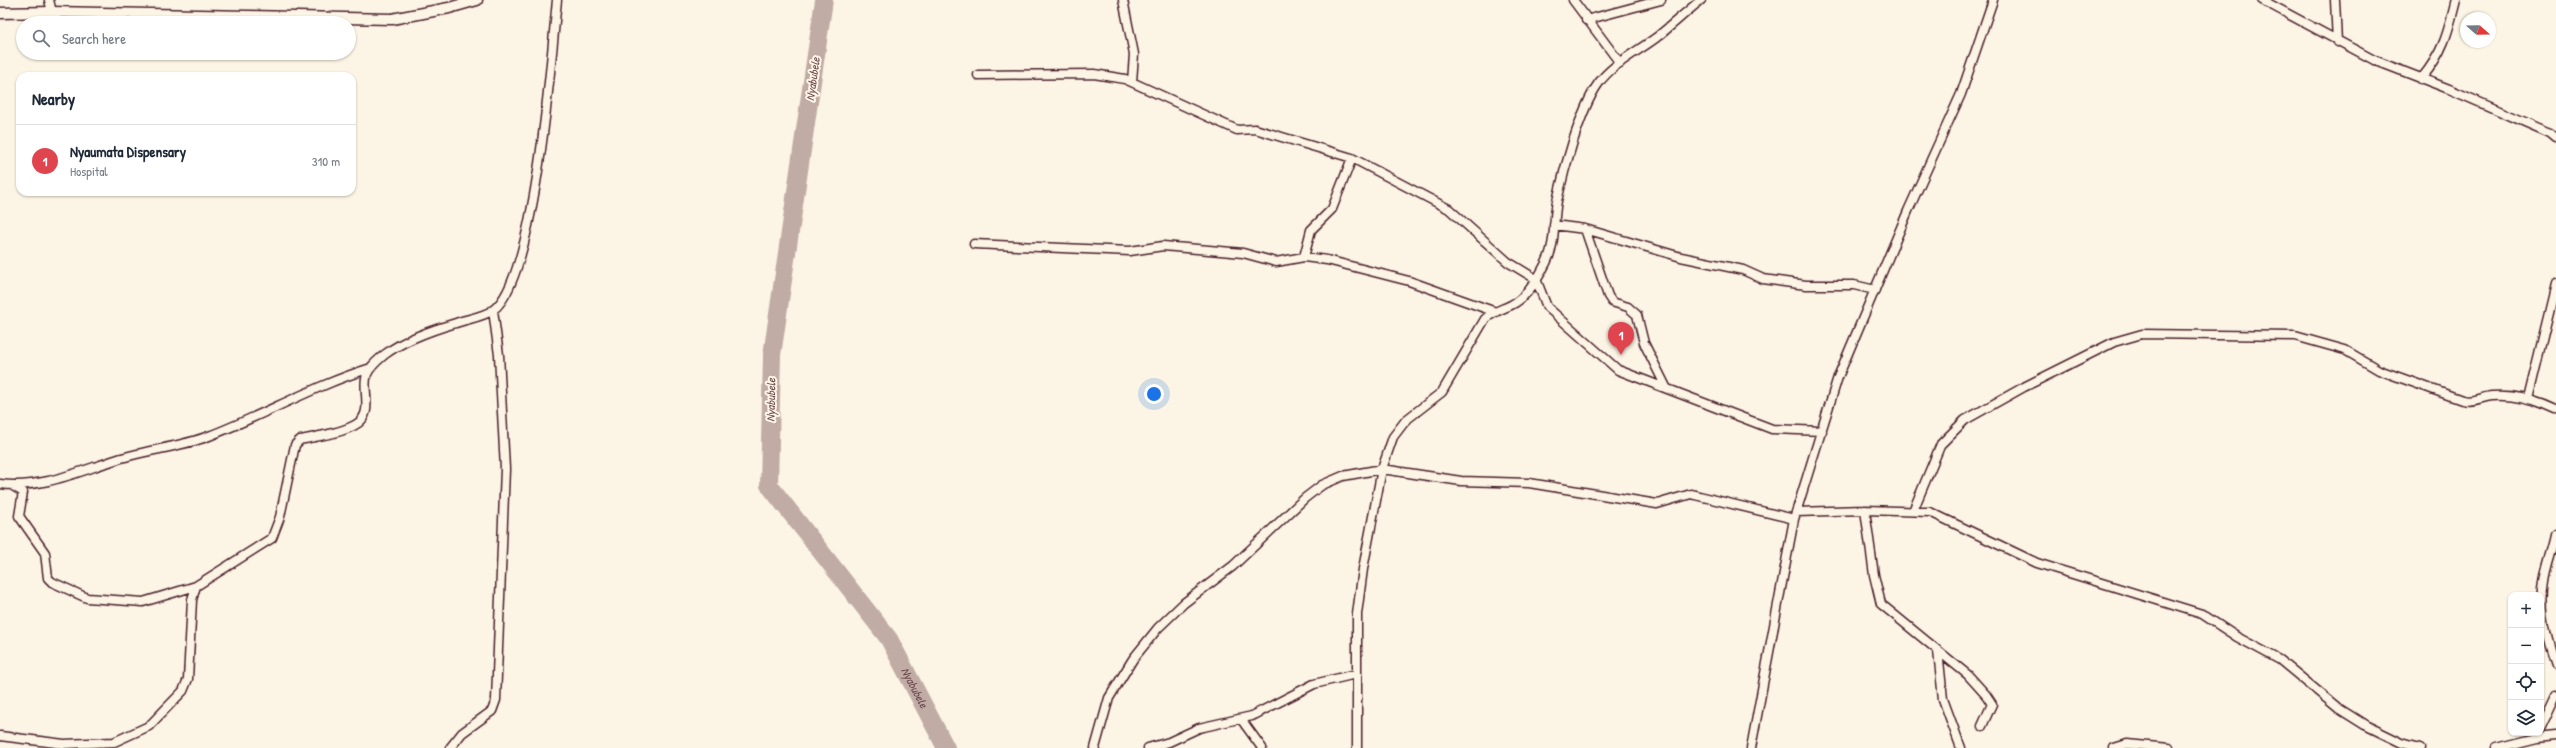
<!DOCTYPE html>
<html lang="en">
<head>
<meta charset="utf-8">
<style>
	body { margin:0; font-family:"Patrick Hand",sans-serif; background:#f6f6f7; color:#1f2937 }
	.controls { position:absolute; right:12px; bottom:12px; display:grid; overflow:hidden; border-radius:8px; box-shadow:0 1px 3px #0004 }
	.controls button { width:36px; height:36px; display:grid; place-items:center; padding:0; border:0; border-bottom:1px solid #e0e1e3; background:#fff; color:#1f2937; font:20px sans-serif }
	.compass { position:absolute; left:2460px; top:12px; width:36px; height:36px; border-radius:50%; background:#fff; box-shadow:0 1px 3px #0004; rotate:110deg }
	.you { position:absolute; left:1154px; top:394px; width:14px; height:14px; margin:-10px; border:3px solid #fff; border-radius:50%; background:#1a73e8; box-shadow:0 0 0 6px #1a73e833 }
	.badge { display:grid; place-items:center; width:26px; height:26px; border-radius:50%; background:#0b8043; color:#fff; font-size:13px; font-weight:700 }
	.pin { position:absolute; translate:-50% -33px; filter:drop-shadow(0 1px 2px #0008) }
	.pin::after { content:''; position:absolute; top:21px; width:14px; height:12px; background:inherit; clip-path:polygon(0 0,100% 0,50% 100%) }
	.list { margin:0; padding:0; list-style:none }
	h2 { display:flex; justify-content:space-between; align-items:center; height:52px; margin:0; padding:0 16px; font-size:17px }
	h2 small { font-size:13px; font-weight:400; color:#747a83 }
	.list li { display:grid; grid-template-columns:26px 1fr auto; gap:12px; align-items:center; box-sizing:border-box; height:72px; padding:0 16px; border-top:1px solid #e0e1e3 }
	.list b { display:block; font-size:15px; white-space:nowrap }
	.list p { margin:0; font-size:13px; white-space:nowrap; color:#747a83 }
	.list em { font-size:13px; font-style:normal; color:#747a83 }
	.icon { flex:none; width:22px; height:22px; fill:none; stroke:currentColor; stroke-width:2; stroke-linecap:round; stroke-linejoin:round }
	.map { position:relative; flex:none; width:2556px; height:748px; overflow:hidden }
	.search { position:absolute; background:#fff; box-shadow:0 1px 3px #0004; left:16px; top:16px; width:340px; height:44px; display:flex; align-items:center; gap:10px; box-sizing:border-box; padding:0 14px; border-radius:22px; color:#747a83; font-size:15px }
	.panel { position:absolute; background:#fff; box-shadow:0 1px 3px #0004; left:16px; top:72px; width:340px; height:124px; border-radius:12px }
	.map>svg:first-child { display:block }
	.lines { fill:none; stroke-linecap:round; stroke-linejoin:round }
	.river { stroke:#c0aca5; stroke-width:18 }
	.minor-casing { stroke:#4a1f2b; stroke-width:11 }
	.tertiary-casing { stroke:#4a1f2b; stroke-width:13 }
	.minor { stroke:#fcf5e5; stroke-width:8 }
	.tertiary { stroke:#fcf5e5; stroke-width:10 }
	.labels { text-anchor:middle; stroke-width:4; stroke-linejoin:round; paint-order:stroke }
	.water-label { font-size:12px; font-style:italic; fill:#6d4950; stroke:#fcf5e5 }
</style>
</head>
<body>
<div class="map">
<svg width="2556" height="748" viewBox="0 0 2556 748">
	<rect width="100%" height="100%" fill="#fcf5e5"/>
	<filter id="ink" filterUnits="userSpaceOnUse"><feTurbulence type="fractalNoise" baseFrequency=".025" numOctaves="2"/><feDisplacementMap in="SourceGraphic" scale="8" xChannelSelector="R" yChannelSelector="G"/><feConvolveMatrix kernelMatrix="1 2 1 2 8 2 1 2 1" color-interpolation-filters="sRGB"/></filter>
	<g filter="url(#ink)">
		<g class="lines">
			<path class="river" id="s1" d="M824 0 772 355 769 485 889 639 946 748"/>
			<defs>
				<path id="minor" d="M49 0 52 12
					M1123 0 1134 54 1132 82
					M1573 0 1620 63
					M2262 0 2374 60 2449 89 2550 133 2556 138
					M2335 0 2337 42
					M1586 20 1661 0
					M978 75 1094 74 1125 79 1237 130 1255 129 1352 158 1449 209 1508 262 1536 279 1547 307 1618 370 1772 429 1822 431
					M2421 79C2443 53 2448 33 2456 0
					M1554 225 1585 229 1681 257 1743 270 1763 279 1806 285H1854L1875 290
					M1585 229 1608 296 1612 302 1628 307 1637 315 1644 343 1666 387
					M974 244 1130 251 1163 246 1243 253 1276 262 1304 257 1327 260 1409 281 1493 311
					M1304 257 1311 230 1332 209 1352 158
					M2528 399 2556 284
					M0 484C40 489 75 473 112 461 143 450 178 448 209 436 264 415 315 385 371 368
					M13 486 23 492 19 516 45 553 48 578 52 582 87 598 143 602 196 586
					M1865 510 1874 575 1881 604 1968 675 1986 695 1992 704 1982 726
					M1913 511 1941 444 1965 420 2024 387 2114 342 2142 334 2295 336 2345 350 2379 370 2462 400C2474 403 2481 397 2492 396 2514 394 2537 401 2556 410
					M1796 512 1865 510 1930 512 2037 563 2202 614 2237 637 2280 660 2338 708 2365 725 2402 743 2420 748
					M2556 534C2553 550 2546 566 2544 582 2539 609 2547 640 2556 665
					M1938 651 1943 699 1961 748
					M1241 719 1262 748
					M2541 727 2556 695
					M0 736 64 744 114 742 149 726 183 691 188 679 192 600 196 586 272 538 280 517 295 445 300 440C317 436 339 434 355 425 374 415 363 394 366 378 367 369 377 361 384 355 405 339 432 330 456 323 467 319 483 317 493 310 536 279 551 58 557 0
					M450 748 462 733 492 711 496 700 505 469 499 355 493 310
					M1095 748 1109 698 1133 659 1158 628 1184 603 1233 566 1305 498 1322 485 1343 476 1382 469 1461 481 1529 483 1657 504 1691 494 1794 519
					M1148 748 1169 742 1199 728 1252 716 1314 684 1356 674
					M1357 748V614L1363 569 1382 469 1393 437 1406 420 1442 392 1485 319C1494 311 1501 310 1511 305 1526 298 1539 277 1546 263 1556 244 1553 221 1557 201 1564 169 1580 110 1598 84 1612 64 1637 52 1657 37 1672 25 1686 12 1701 0
					M1751 748 1794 519 1838 377 1908 211 1961 94 1993 0
					M2114 748 2127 744 2169 748
					M2496 748 2536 738 2556 736"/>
				<path id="tertiary" d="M0 13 52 12 392 19 449 8 477 0"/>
			</defs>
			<use href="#minor" class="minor-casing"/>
			<use href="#tertiary" class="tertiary-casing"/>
			<use href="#minor" class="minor"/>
			<use href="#tertiary" class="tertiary"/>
		</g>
	</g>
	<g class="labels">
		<g class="water-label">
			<text transform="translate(813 79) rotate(-82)" y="4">Nyabubele</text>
			<text transform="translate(771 400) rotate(-89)" y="4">Nyabubele</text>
			<text dy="4" stroke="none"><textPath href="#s1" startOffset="739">Nyabubele</textPath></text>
		</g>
	</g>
</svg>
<div class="controls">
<button>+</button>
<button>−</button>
<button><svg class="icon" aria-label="locate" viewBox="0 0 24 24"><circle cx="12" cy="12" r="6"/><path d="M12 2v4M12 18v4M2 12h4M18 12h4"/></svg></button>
<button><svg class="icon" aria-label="layers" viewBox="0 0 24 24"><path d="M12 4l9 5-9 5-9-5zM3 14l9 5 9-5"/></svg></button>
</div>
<svg class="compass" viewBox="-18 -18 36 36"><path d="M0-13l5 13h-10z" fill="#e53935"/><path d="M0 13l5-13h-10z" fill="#747a83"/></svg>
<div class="you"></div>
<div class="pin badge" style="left:1621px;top:355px;background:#e0444e">1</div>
<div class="search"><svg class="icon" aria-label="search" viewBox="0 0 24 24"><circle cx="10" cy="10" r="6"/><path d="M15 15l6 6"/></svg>Search here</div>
<section class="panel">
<h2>Nearby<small></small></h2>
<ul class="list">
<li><span class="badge" style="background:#e0444e">1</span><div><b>Nyaumata Dispensary</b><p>Hospital</p></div><em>310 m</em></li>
</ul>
</section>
</div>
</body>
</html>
